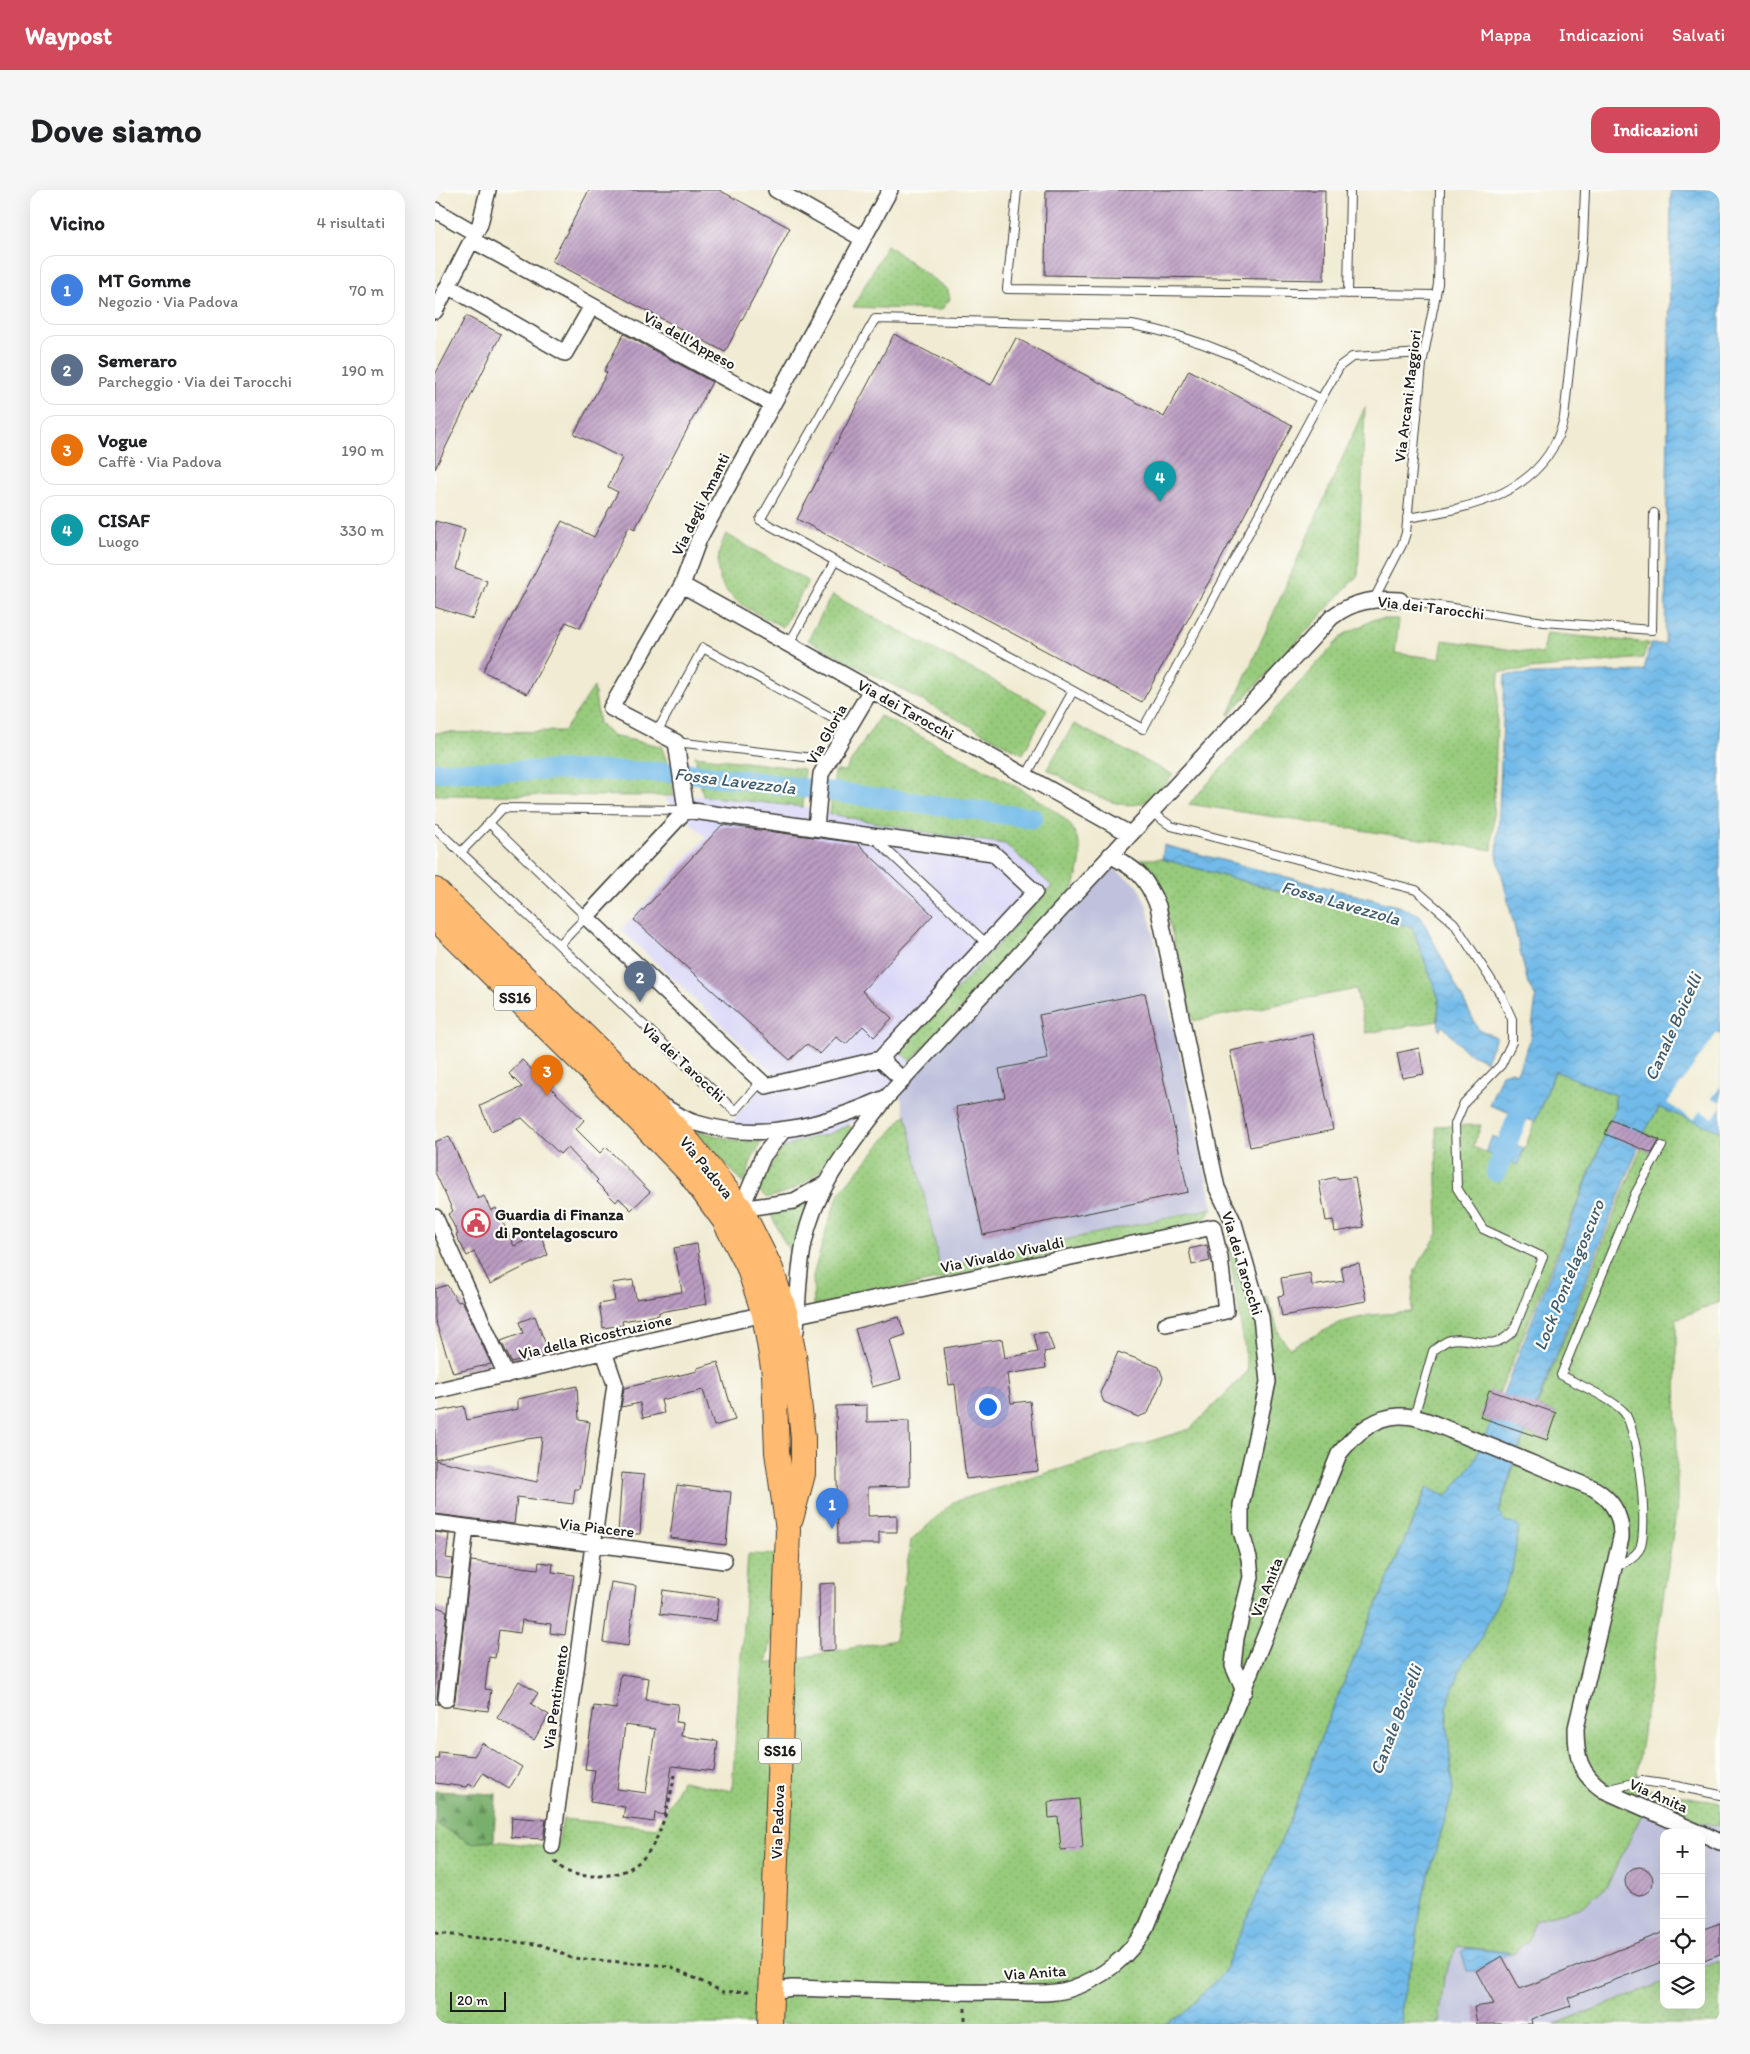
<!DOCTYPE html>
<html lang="it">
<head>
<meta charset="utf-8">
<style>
	body { margin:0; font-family:Itim,sans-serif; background:#f6f6f6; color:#202124 }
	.controls { position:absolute; right:15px; bottom:15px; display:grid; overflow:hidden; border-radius:10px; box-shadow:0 5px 20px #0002 }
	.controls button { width:45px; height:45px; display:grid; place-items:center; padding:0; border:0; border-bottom:1px solid #e0e0e0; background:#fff; color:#202124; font:25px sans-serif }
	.scale { position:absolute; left:15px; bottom:12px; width:56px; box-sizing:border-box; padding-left:5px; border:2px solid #1c1c1c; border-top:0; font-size:14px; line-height:18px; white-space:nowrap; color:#1c1c1c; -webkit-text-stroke:4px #fdfcf7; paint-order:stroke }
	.you { position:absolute; left:552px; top:1216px; width:18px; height:18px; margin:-12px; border:4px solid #fff; border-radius:50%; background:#1a73e8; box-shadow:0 0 0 8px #1a73e833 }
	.badge { display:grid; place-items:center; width:32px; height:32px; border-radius:50%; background:#d1495b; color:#fff; font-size:16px; font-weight:700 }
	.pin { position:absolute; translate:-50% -41px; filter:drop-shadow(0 1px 2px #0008) }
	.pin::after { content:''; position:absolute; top:26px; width:18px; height:15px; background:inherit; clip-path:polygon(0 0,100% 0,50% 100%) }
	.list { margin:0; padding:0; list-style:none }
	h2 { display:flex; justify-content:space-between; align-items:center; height:65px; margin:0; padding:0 20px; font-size:21px }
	h2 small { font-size:16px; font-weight:400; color:#757577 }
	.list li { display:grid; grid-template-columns:32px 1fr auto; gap:15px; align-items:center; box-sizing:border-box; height:70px; margin:0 10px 10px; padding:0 10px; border:1px solid #e0e0e0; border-radius:15px }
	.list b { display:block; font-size:19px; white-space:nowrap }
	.list p { margin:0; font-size:16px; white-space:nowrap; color:#757577 }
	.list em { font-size:16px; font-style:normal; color:#757577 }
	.icon { flex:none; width:28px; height:28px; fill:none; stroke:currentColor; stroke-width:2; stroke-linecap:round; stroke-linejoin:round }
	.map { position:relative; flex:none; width:1285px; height:1834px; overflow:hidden; border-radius:15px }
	header { display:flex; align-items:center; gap:30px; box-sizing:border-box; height:70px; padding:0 25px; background:#d1495b; color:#fff }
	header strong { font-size:24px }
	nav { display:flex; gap:28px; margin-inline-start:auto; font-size:18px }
	.intro { display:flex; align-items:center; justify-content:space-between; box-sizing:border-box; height:120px; padding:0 30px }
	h1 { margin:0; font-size:35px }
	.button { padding:12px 22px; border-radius:15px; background:#d1495b; color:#fff; font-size:18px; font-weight:700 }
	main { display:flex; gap:30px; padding:0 30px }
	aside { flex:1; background:#fff; border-radius:15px; box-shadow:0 5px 20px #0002 }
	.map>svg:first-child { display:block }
	.built { fill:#d9d7f8 }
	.industrial { fill:#c0c2dd }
	.grass { fill:url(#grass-dots); stroke:#5a744c }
	.forest { fill:url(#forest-firs); stroke:#4a6644 }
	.water { fill:url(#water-waves); stroke:#466b82 }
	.pier { fill:#f0ebd2 }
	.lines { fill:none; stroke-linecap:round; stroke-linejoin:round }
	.canal { stroke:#71bae9; stroke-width:20 }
	.building { fill:url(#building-hatch); fill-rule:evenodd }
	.lane-casing { stroke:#3c3b37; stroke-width:10 }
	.street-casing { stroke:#3c3b37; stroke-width:18 }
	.primary-casing { stroke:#3c3b37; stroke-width:26 }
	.path { stroke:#3c3b37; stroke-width:3; stroke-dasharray:4 4; stroke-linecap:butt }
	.lane { stroke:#fff; stroke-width:8 }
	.street { stroke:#fff; stroke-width:15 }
	.primary { stroke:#ffbb71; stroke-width:24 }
	.labels { text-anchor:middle; stroke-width:4.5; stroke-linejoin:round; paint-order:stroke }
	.shield { fill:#fdfcf7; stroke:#605f5e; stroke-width:1 }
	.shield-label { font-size:15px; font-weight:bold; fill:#1c1c1c }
	.street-label { font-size:16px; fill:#1c1c1c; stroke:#fdfcf7 }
	.poi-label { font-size:16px; font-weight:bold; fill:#1c1c1c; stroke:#fdfcf7; text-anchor:start }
	.water-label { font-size:18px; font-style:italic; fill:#3e5b6e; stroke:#fdfcf7 }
</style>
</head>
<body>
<header>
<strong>Waypost</strong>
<nav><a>Mappa</a><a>Indicazioni</a><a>Salvati</a></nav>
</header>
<div class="intro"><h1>Dove siamo</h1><a class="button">Indicazioni</a></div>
<main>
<aside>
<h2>Vicino<small>4 risultati</small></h2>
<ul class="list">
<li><span class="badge" style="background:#3f7fe0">1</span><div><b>MT Gomme</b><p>Negozio · Via Padova</p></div><em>70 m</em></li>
<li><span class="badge" style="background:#5c6f8a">2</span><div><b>Semeraro</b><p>Parcheggio · Via dei Tarocchi</p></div><em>190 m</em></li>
<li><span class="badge" style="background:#e8710a">3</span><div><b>Vogue</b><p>Caffè · Via Padova</p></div><em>190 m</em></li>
<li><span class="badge" style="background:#0f9aa8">4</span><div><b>CISAF</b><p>Luogo</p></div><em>330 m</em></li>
</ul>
</aside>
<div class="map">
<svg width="1285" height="1834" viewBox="0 0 1285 1834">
	<defs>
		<pattern id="grass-dots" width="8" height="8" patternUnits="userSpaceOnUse" patternTransform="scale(1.25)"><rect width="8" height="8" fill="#97cb7c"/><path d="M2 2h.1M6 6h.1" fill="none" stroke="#82ae6b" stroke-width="1.8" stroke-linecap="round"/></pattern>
		<pattern id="forest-firs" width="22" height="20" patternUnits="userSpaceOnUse" patternTransform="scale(1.25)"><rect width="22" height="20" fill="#79af6c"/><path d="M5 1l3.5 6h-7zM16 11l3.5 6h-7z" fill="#628e58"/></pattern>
		<pattern id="water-waves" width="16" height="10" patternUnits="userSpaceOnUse" patternTransform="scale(1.25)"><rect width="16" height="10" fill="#71bae9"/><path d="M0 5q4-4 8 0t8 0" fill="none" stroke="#619fc7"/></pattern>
		<pattern id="building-hatch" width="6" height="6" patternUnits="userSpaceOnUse" patternTransform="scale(1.25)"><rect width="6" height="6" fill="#bc9dc3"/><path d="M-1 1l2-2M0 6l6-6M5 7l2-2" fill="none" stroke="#987f9e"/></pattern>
	</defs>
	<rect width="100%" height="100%" fill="#fdfcf7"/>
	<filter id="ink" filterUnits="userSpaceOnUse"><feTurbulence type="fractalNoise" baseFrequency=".02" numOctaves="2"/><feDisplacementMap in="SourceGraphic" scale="10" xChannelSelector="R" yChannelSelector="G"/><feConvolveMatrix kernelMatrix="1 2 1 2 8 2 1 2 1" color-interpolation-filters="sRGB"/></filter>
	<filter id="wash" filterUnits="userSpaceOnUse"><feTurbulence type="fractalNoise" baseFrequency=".0096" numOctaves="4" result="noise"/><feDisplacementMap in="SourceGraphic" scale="20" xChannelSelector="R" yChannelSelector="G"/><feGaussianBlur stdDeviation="1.12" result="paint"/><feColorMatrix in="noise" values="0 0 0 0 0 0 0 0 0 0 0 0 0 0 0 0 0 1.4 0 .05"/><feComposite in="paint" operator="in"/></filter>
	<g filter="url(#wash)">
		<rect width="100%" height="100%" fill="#f0ebd2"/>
		<path class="built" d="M239 606H268L368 617 501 644 570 654 617 697 464 862 476 871 463 896 414 935 391 945 367 950 345 960 295 933 339 884 186 740 271 647 229 609Z"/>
		<path class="industrial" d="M670 672 703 696 712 716 778 1018 505 1077 463 896Z
			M1200 1596 1250 1629 1285 1636V1771L1266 1778V1643H1229V1793L1120 1834H1004L1009 1786 1022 1756 1078 1763 1094 1750 1099 1730 1145 1718Z"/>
		<path class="grass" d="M452 55 513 100 515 109 506 120 418 117Z
			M930 217 923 385 793 526Z
			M291 344 373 391 348 437C305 414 265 401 291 344Z
			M397 405 612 519 588 564 373 450Z
			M940 429H964L960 463 1005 469 1008 450 1107 464 1111 443 1213 453 1208 468 1064 482 1057 660 754 614 908 445Z
			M159 497 164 533 177 546 226 556 234 577 239 606 0 605V543L129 541Z
			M445 526C480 545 624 611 638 639 650 663 646 672 639 697L476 871 464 862 617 696 570 654 501 644 395 624 400 581H410Z
			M639 534 738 585C729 596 718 611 703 614 676 620 636 592 612 579Z
			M260 566 369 579 368 617 268 606Z
			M705 669H727L977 737 1004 809 1003 831 931 843 921 799 758 831 727 701 721 684Z
			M1120 881 1180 905V919L1176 930 1064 1204 1046 1227 1057 1231 1038 1273 1012 1306 991 1299 892 1532 856 1628 788 1783 747 1825 729 1834H0V1633L36 1653 59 1651 122 1658 128 1629 222 1638 247 1591 297 1601 313 1364 354 1365 331 1474 460 1450 476 1351 518 1312 755 1239 813 1181 794 1058 800 1056 815 1112 832 1107 845 1146 854 1158 907 1132 935 1125 976 1122 980 1080 1003 1044 1001 936 1046 935 1038 957 1083 975Z
			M1224 917 1285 941V1112L1241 1129 1242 1316 1200 1596 1285 1613V1636L1250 1629 1201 1597 1210 1618 1172 1696 1145 1718 1099 1730 1094 1750 1078 1763 1022 1756 1009 1786 1004 1834H967L965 1820 980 1761 987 1708 1018 1601 1011 1517 1028 1473 1042 1456 1077 1381 1083 1336 1068 1330 1064 1321 1090 1243 1112 1250 1121 1223 1102 1216 1206 958 1219 963 1225 950 1209 943Z
			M471 924 505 1077 778 1018 766 1034 379 1116 378 1086 392 1037 404 1003Z
			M414 935 421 944C390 974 377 998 332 1008L323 1000 345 960 367 950 391 945Z
			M260 940 297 950 327 951 317 969 309 994Z
			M375 1010 368 1028 359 1071 335 1023 356 1020Z
			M1285 1771V1834H1120L1229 1793V1815H1266V1778Z"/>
		<path class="forest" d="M0 1601 61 1604 59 1651 36 1653 0 1633Z"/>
		<path class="water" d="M1236 0H1285V941L1224 918 1209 943 1080 1269 1064 1321 1068 1330 1084 1336 1077 1381 1042 1456 1028 1473 1011 1517 1018 1601 987 1708 980 1761 965 1820 967 1834H729L747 1825 788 1783 856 1628 892 1532 992 1298 1012 1306 1038 1273 1062 1219 1180 919V905L1120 881 1100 932 1054 915 1067 884 1076 881 1082 883 1095 851 1101 808 1093 794 1062 665 1070 485 1209 481 1215 454H1230Z
			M729 655 963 716 985 725 1043 839 1061 847 1051 871 1030 861 1008 836 1005 840 1003 831 1004 809 977 737 727 669Z
			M1057 946 1089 958 1083 975 1051 963Z
			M1032 1758 1075 1763 1041 1781H1032L1026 1762Z"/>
		<path class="pier" d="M1282 843 1285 845V897L1277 908 1285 912V918L1278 928 1265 921 1259 930 1232 913Z"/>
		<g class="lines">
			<path class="canal" d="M0 582 148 580 254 583 598 628
				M1061 982 1092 903"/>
		</g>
		<g id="blocks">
			<path class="building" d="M154 0H284L355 38 290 162 117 71Z
				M611 0H890L889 90 610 85Z
				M31 126 66 144 0 279V185Z
				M189 144 277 192 200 339 194 336 145 438 131 432 92 504 48 481 127 331 159 347 183 302 173 297 187 268 139 244 172 183 169 181Z
				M459 144 556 195 581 148 729 227 754 180 857 235 776 388 707 512 362 329Z
				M0 331 30 339 20 379 52 391 38 429 0 417Z
				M287 635 422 653 498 725 427 801 457 828 439 847 428 836 411 854 401 847 385 864 372 854 355 870 199 730Z
				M710 803 753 1002 548 1045 521 917 570 907 564 879 613 869 604 825Z
				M878 844 898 940 815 957 795 861Z
				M984 858 989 884 967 888 962 863Z
				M87 870 149 930 141 939 165 963 171 957 215 1002 196 1020 184 1008 181 1012 161 992 163 990 132 957 125 964 87 928 56 941 45 916 87 897 74 884Z
				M1176 930 1225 950 1224 951 1217 963 1170 944Z
				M14 946 43 1009 49 1006 56 1021 61 1018 79 1056 105 1043 113 1065 55 1094 39 1062 32 1066 21 1045 23 1044 13 1024 18 1021 0 982V952Z
				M902 987 903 989 920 987 929 1037 900 1042 898 1030 891 1031 884 991Z
				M262 1054 272 1114 224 1122V1125L187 1131 188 1135 168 1138 164 1114 180 1111 177 1093 198 1090 201 1109 247 1102 239 1058Z
				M772 1055 775 1071 757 1075 754 1059Z
				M924 1073 931 1111 847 1126 843 1106 849 1105 846 1088 875 1083 877 1096 909 1091 906 1076Z
				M12 1095 23 1112 27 1111 56 1174 18 1183 0 1130V1099Z
				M100 1126 114 1163 76 1172 66 1151 88 1143 84 1132Z
				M464 1127 470 1145 455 1150 466 1189 437 1197 420 1139Z
				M612 1142 619 1160 609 1162 611 1178 572 1184 576 1213 595 1211 603 1281 531 1289 520 1194 514 1195 509 1158 567 1149 570 1168 603 1162 599 1144Z
				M683 1162 724 1177 728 1188 713 1223 703 1227 669 1212 665 1203Z
				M283 1172 300 1230 279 1236 268 1200 226 1210 229 1223 208 1228 205 1213 186 1217 189 1198 263 1181 262 1178Z
				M142 1196 144 1230 155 1232 145 1299H140L138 1314 82 1307 79 1334 0 1324V1270L102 1292 107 1247 84 1250 0 1269V1222L29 1216 32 1230 83 1219V1209Z
				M1054 1200 1121 1223 1112 1250 1045 1227Z
				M432 1215V1232L474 1231 475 1296 433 1297V1326L462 1325V1342H444V1354H403L401 1216Z
				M187 1283 209 1285 205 1344 183 1343Z
				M242 1295 296 1302 291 1355 235 1348Z
				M0 1342 14 1344 11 1368 18 1369 16 1388 0 1386Z
				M36 1371 103 1379 104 1372 118 1374 117 1382 139 1385 130 1445 115 1443 116 1434 87 1430 85 1443 64 1440 60 1468 54 1467 50 1499 56 1500 53 1521 17 1516 20 1510Z
				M176 1392 201 1396 193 1456 168 1452Z
				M400 1393V1460L385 1461 384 1394Z
				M228 1400 284 1408 281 1431 225 1424Z
				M0 1416 12 1421 2 1508 4 1514H0Z
				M186 1484 214 1488 211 1510 243 1514 241 1532 248 1533 246 1546 283 1551 279 1581 237 1576 230 1625 220 1623 219 1632 188 1628 190 1617 155 1612 160 1580 150 1579 159 1516 181 1519ZM190 1535 220 1539 211 1603 182 1599Z
				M84 1491 103 1503 96 1514 114 1525 99 1550 62 1528Z
				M47 1553 87 1577 74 1599 48 1583 39 1597 34 1594 32 1597 0 1593V1569H3L4 1562 39 1566Z
				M644 1609 648 1658 626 1660 623 1627 614 1628 613 1612Z
				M77 1627 111 1630 108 1649 76 1647Z
				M1190 1691a14 14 0 1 1 28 0a14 14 0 1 1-28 0Z
				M1285 1733V1764L1266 1771V1740Z
				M1229 1742V1771L1133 1808 1136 1816 1096 1829 1097 1834H1042L1039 1817 1059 1814 1041 1781 1067 1766 1085 1799Z"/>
		</g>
	</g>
	<g filter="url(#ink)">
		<use href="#blocks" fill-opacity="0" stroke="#3c3b37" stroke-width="1"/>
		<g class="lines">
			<defs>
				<path id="lane" d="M582 0 572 99 1001 105
					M913 104 915 0
					M440 129 697 135C766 147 825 176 886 209L708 539 325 330Z
					M886 209 905 176 917 167 989 163
					M972 328C1037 318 1112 303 1129 228L1148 50 1150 0
					M939 409 967 355 971 343 987 174 1003 94 1005 0
					M965 410 1109 432 1217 440 1219 323
					M354 454 400 371
					M222 542 268 458 414 537
					M241 552 395 570
					M591 586 638 501
					M716 622 736 636 981 700 1019 733 1066 805 1077 829V852L1066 875 1029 913 1020 934 1022 998 1048 1039 1108 1067 1079 1140C1056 1165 1039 1145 1015 1150 1008 1152 1003 1157 998 1161L979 1227
					M0 638 300 921 327 891
					M440 649 552 754
					M26 662 54 633
					M124 755 151 727 54 633 68 618 249 620
					M1179 1378C1188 1373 1198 1369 1204 1360 1215 1342 1203 1239 1189 1222 1176 1208 1144 1195 1126 1185L1200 1004 1227 956
					M1170 1600 1207 1591 1242 1596 1285 1605"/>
				<path id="street" d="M341 0 428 49
					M0 20 40 43
					M37 50 337 214
					M13 96 130 163 157 116
					M0 121 45 34 53 0
					M247 395 695 644
					M251 620 558 663 600 702 445 869 331 896 151 727Z
					M251 620 241 552 176 518 247 395 264 349 455 0
					M381 638 386 584 436 500
					M675 665C704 681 710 686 723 716L782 998 799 1033 826 1127 833 1192 806 1315V1341L814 1368 816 1387 801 1448 798 1476 809 1501
					M445 869 468 890
					M227 916C238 921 249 930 261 933 327 953 389 935 450 908
					M348 941 328 966 306 1019 359 1011 390 994
					M0 1027 71 1185
					M362 1125 778 1037 785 1068 791 1121 731 1134
					M361 1141C363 1112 363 1081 369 1053 380 996 418 952 452 907L897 427C918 411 939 408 965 410
					M0 1201 329 1124
					M0 1333 289 1371
					M11 1509 31 1337
					M1266 1643 1285 1652
					M117 1656 180 1194 169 1162
					M336 1801 357 1798C426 1800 494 1803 563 1802 586 1802 612 1806 635 1799 667 1789 696 1765 712 1736L904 1264C918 1246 939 1227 964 1226 984 1225 1004 1236 1022 1243 1068 1261 1113 1280 1158 1298 1177 1309 1187 1326 1186 1348L1141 1538C1141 1567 1144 1583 1168 1600L1265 1643"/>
				<path id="primary" d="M0 700 213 908 255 954 306 1019 336 1079 351 1125 359 1165 368 1248V1284L356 1329
					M0 728 161 886 253 981 289 1030 313 1076 329 1124 339 1183 342 1262 353 1340 335 1834"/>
			</defs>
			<use href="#lane" class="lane-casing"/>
			<use href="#street" class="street-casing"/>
			<use href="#primary" class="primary-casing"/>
			<path class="path" d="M120 1671C129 1683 142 1686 157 1686 221 1688 228 1635 240 1585
				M0 1743 108 1755 136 1768 235 1776 288 1802 316 1801
				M530 1818V1834"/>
			<use href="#lane" class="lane"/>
			<use href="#street" class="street"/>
			<use href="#primary" class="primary"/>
		</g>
	</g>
	<defs>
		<symbol id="civic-ring" viewBox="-11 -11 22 22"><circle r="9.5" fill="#fdfcf7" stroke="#d1495b" stroke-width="1.5"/><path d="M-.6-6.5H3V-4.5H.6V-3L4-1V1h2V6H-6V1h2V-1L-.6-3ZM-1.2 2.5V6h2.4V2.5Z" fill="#d1495b"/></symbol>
	</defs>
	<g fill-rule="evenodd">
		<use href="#civic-ring" x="25" y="1017" width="32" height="32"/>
	</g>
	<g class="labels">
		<g class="shield">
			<rect x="59" y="795.5" width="42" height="25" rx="4"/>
			<rect x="324" y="1548.5" width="42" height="25" rx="4"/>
		</g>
		<g class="shield-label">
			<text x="80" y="813">SS16</text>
			<text x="345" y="1566">SS16</text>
		</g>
		<g class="street-label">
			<text transform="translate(255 150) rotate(29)" y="6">Via dell'Appeso</text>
			<text transform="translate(972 206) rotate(-83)" y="6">Via Arcani Maggiori</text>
			<text transform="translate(265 314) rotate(-64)" y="6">Via degli Amanti</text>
			<text transform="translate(996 417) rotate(7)" y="6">Via dei Tarocchi</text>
			<text transform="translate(471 519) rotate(29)" y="6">Via dei Tarocchi</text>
			<text transform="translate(391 544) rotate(-61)" y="6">Via Gloria</text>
			<text transform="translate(249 872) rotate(43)" y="6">Via dei Tarocchi</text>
			<text transform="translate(272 977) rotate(51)" y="6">Via Padova</text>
			<text transform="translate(567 1064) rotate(-12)" y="6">Via Vivaldo Vivaldi</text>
			<text transform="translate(808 1073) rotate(73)" y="6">Via dei Tarocchi</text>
			<text transform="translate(160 1146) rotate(-13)" y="6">Via della Ricostruzione</text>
			<text transform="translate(162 1337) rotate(7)" y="6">Via Piacere</text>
			<text transform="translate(831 1397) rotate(-69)" y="6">Via Anita</text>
			<text transform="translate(120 1507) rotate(-82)" y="6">Via Pentimento</text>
			<text transform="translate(1224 1605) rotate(24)" y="6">Via Anita</text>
			<text transform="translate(342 1632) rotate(-88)" y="6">Via Padova</text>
			<text transform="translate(600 1782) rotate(-4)" y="6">Via Anita</text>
		</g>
		<g class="poi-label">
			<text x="60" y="1030">Guardia di Finanza<tspan x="60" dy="18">di Pontelagoscuro</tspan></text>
		</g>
		<g class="water-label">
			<text transform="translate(300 591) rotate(7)" y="6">Fossa Lavezzola</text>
			<text transform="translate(906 713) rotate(16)" y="6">Fossa Lavezzola</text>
			<text transform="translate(1238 837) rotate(-66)" y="6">Canale Boicelli</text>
			<text transform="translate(1134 1085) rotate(-68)" y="6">Lock Pontelagoscuro</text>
			<text transform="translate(961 1530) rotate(-69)" y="6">Canale Boicelli</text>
		</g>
	</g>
</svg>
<div class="controls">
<button>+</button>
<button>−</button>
<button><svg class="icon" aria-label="locate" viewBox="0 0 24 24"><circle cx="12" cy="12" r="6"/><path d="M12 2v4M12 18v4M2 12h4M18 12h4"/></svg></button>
<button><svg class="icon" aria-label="layers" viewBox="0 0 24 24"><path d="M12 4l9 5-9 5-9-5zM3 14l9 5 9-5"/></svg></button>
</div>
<div class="scale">20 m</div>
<div class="you"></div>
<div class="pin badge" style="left:397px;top:1339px;background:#3f7fe0">1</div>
<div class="pin badge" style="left:205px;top:812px;background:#5c6f8a">2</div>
<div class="pin badge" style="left:112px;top:906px;background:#e8710a">3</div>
<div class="pin badge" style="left:725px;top:312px;background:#0f9aa8">4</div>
</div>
</main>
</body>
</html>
